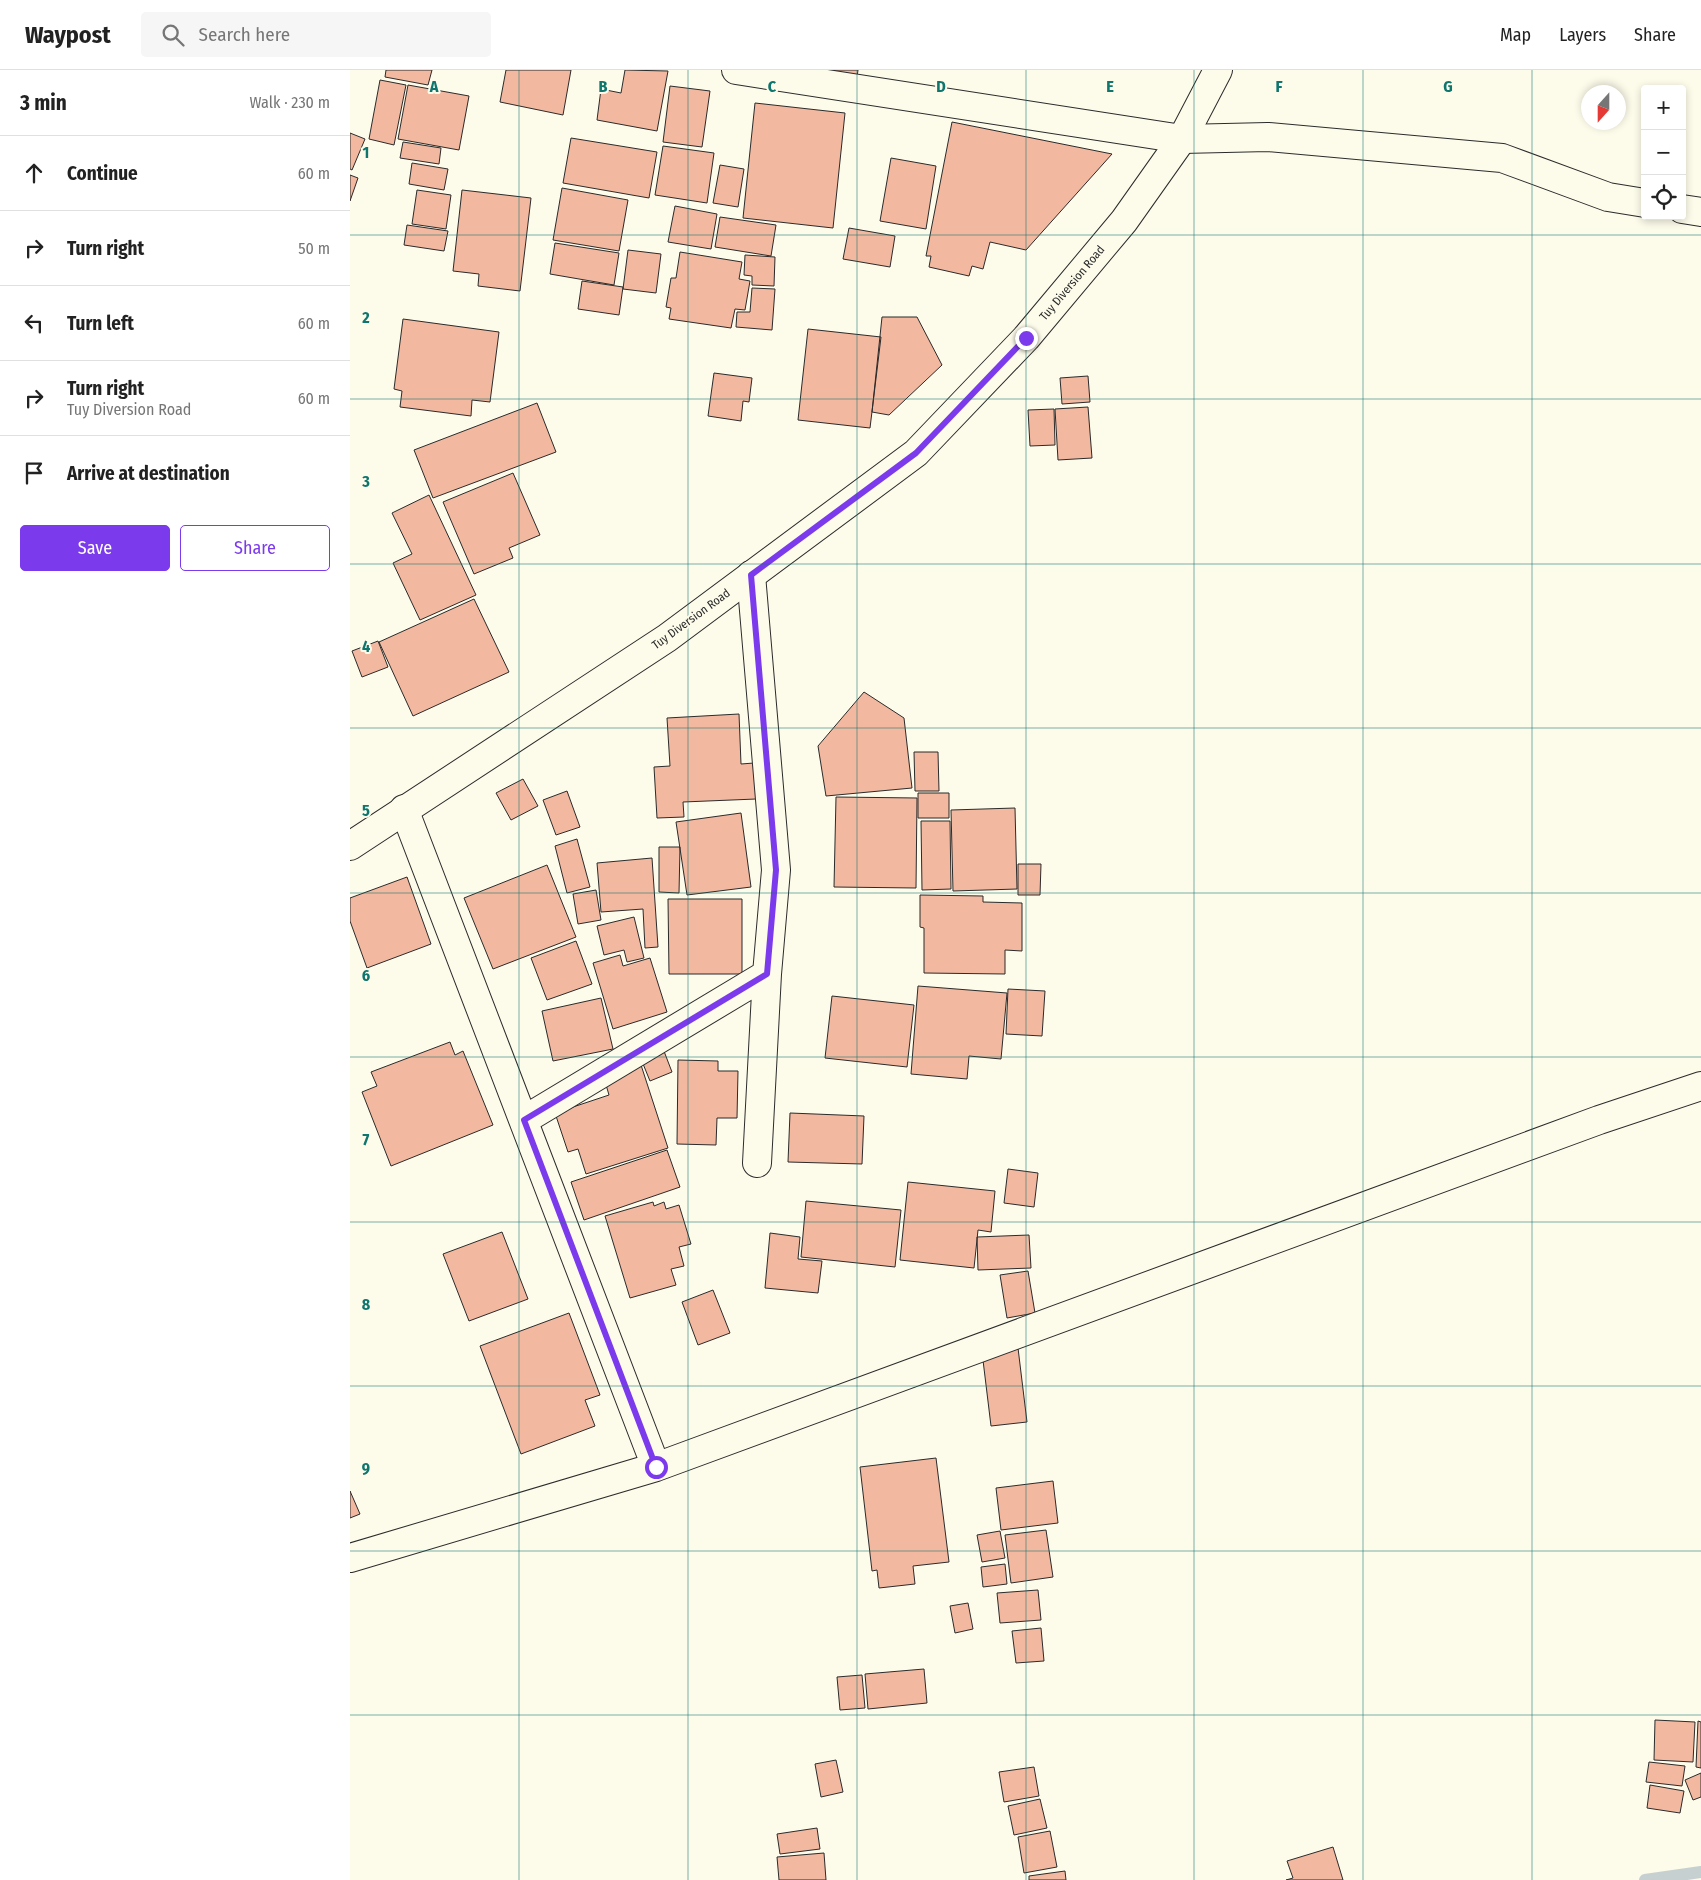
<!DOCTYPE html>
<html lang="en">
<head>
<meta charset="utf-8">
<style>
	body { margin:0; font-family:"Fira Sans Condensed",sans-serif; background:#f6f6f6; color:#222 }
	.controls { position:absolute; right:15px; top:15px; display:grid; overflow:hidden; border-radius:5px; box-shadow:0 2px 8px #0003 }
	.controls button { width:45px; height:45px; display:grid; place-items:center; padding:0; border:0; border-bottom:1px solid #e0e0e0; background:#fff; color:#222; font:25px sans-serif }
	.compass { position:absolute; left:1231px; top:15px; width:45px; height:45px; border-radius:50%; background:#fff; box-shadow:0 2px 8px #0003; rotate:201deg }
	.stop { position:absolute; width:15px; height:15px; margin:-11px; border:4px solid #7c3aed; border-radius:50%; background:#fff }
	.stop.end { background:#7c3aed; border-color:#fff; box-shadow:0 1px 5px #0008 }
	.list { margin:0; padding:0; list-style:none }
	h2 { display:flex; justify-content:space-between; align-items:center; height:65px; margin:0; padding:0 20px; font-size:21px }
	h2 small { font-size:16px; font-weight:400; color:#767676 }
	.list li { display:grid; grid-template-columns:32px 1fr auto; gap:15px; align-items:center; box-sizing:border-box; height:75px; padding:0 20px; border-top:1px solid #e0e0e0 }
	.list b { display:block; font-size:19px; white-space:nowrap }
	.list p { margin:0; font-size:16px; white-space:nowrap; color:#767676 }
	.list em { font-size:16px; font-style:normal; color:#767676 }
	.actions { display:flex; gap:10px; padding:15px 20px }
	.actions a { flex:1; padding:11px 0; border:1px solid #7c3aed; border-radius:5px; text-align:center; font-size:18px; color:#7c3aed }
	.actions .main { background:#7c3aed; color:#fff }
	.icon { flex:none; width:28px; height:28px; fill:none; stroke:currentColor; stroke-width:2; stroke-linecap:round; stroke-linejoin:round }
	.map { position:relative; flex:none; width:1351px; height:1810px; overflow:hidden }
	header { display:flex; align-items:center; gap:30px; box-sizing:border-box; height:70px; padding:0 25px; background:#fff; border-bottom:1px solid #e0e0e0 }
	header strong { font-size:24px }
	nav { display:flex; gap:28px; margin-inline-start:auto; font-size:18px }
	.search { width:350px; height:45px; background:#f6f6f6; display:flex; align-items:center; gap:12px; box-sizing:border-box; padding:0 18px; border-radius:5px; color:#767676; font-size:19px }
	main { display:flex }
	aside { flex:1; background:#fff }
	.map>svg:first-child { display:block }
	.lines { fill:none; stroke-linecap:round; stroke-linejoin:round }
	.stream { stroke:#c7d0d0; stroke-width:12 }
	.building { fill:#f2b8a0; stroke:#2b2b2b }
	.minor-casing { stroke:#2b2b2b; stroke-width:30 }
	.primary-casing { stroke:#2b2b2b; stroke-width:30 }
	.minor { stroke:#fdfbea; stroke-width:28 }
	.primary { stroke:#fdfbea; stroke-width:28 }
	.route { stroke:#7c3aed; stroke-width:6 }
	.grid { fill:none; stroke:#0f766e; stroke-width:1; stroke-opacity:0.55 }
	.labels { text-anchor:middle; stroke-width:4; stroke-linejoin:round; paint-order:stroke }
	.street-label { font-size:12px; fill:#2b2b2b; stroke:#fdfbea }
	.grid-label { font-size:16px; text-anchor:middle; font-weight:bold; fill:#0f766e; stroke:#fdfbea; stroke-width:4; stroke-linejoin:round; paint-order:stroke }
</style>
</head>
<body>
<header>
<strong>Waypost</strong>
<div class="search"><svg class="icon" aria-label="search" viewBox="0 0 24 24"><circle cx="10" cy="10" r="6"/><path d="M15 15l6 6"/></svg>Search here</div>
<nav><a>Map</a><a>Layers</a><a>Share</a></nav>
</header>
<main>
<aside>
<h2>3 min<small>Walk · 230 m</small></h2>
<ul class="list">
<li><svg class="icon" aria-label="ahead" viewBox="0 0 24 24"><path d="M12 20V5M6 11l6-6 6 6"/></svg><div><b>Continue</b></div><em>60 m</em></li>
<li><svg class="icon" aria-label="right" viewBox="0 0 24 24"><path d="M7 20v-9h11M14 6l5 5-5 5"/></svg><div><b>Turn right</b></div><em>50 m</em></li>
<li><svg class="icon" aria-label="left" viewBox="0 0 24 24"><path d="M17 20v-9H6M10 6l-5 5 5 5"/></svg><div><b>Turn left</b></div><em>60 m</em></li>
<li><svg class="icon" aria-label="right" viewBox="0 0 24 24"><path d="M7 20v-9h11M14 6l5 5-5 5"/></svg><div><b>Turn right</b><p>Tuy Diversion Road</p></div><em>60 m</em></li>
<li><svg class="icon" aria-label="arrive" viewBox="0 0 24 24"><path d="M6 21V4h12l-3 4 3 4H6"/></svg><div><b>Arrive at destination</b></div></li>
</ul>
<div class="actions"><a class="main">Save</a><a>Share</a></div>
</aside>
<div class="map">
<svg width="1351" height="1810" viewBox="0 0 1351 1810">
	<rect width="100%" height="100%" fill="#fdfbea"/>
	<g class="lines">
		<path class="stream" d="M1295 1810 1351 1802"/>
	</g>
	<path class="building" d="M36 0H82L78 15 35 7Z
		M156 0H221L213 45 150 32Z
		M275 0 318 1 307 61 247 50 251 19 271 23Z
		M471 0H508L507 7Z
		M30 10 56 15 44 75 19 69Z
		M58 15 119 26 109 80 48 69Z
		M320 16 360 21 352 77 313 72Z
		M405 33 495 43 483 158 393 148Z
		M602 52 762 84 676 180 640 172 633 199 622 196 619 206 579 197 581 186H576Z
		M0 63 15 69 2 100 0 99Z
		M221 68 307 82 299 128 213 113Z
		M53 72 91 78 89 94 50 88Z
		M313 76 364 83 357 133 305 125Z
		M541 88 586 96 576 159 530 151Z
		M62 93 98 99 94 120 59 114Z
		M370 95 394 99 388 137 363 133Z
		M0 105 8 108 0 131Z
		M212 118 278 130 269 181 203 170Z
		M67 120 101 125 96 159 62 154Z
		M112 120 181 128 170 221 128 216 129 204 103 201Z
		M325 136 367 144 361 179 318 172Z
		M370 147 426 155 421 186 365 177Z
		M57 155 98 161 94 181 54 175Z
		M499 158 545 166 540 197 493 189Z
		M205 173 269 183 264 215 200 204Z
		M278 180 311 184 306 223 273 219Z
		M330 182 392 192 389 209 400 211 395 240 385 239 381 258 319 249 321 238 316 237 321 208H326Z
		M395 185 425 187 424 216 402 215V206L394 205Z
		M232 211 273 217 269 245 228 239Z
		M402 218 425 219 422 260 386 257 387 242H400Z
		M532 247H567L592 295 539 345 522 342Z
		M53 249 149 262 140 332 122 330 121 346 50 337 52 321 44 319Z
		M458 259 531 267 520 358 448 350Z
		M364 303 402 308 399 332 393 331 391 351 358 346Z
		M738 306 740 332 712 334 710 308Z
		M187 333 206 382 83 428 64 380Z
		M738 337 742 388 708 390 705 339Z
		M704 339 705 375 680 376 678 340Z
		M163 403 190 465 159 478 163 488 124 504 93 432Z
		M79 425 126 525 70 550 43 493 62 484 42 443Z
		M124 529 159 602 63 646 29 572Z
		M28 571 38 597 12 607 2 581Z
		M514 622 554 648 562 718 476 726 468 676Z
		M389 644 391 694 404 693 406 729 333 732 334 747 307 748 304 697 320 696 317 648Z
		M564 682H588L589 721H565Z
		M173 709 188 736 161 750 146 723Z
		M217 721 230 757 206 765 193 730Z
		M568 723H599V748H568Z
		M486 727 567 728 566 818 484 817Z
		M665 738 667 819 603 821 601 740Z
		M391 743 401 817 337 825 326 752Z
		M571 751H600L601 819 572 820Z
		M227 769 240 817 217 823 205 776Z
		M309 777H330L329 823 309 822Z
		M302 788 308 877 295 878 293 839 251 842 247 793Z
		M668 794H691L690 825H668Z
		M197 795 226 867 143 899 114 828Z
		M57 807 81 874 17 898 0 851V828Z
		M246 820 251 850 228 854 223 824Z
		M570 825 633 826V832L672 833V881L655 880V904L574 903V858L570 857Z
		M318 829H392V904H319Z
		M284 847 294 888 277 892 274 880 254 885 247 856Z
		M226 871 242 914 197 930 181 888Z
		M270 885 273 896 300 888 317 942 263 959 243 893Z
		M568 916 657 923 651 989 619 986 617 1009 561 1004Z
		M658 919 695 921 692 966 656 964Z
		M482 926 564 935 557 997 475 988Z
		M251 928 263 979 203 991 192 941Z
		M100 972 105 985 113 981 143 1055 41 1096 12 1022 27 1016 21 1002Z
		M312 976 322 1002 300 1011 289 984Z
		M328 990 368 991V1001H388L387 1048H367L366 1075 327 1074Z
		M291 995 318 1078 236 1104 228 1079 218 1082 205 1043 259 1025 254 1008Z
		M440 1043 514 1046 512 1094 438 1092Z
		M317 1080 330 1117 234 1150 221 1112Z
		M658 1099 688 1103 684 1137 654 1133Z
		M558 1112 645 1121 641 1162 628 1160 624 1198 550 1190Z
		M456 1131 551 1140 545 1197 451 1187Z
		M303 1132 304 1136 314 1132 316 1139 329 1135 341 1174 329 1177 334 1196 321 1199 326 1215 280 1228 255 1146Z
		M152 1162 178 1229 119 1251 93 1184Z
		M420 1163 450 1167 448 1189 472 1191 468 1223 415 1218Z
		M679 1165 681 1198 628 1200 627 1167Z
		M678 1201 685 1243 657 1248 650 1205Z
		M363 1220 380 1263 348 1275 332 1232Z
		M219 1243 250 1325 235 1330 245 1356 171 1384 130 1276Z
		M668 1278 677 1352 641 1356 632 1282Z
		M586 1388 599 1492 563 1496 565 1514 529 1518 527 1500 522 1501 510 1397Z
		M703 1411 708 1453 651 1460 646 1418Z
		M0 1421 10 1444 0 1448Z
		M696 1460 703 1507 661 1513 655 1465Z
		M650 1461 655 1488 632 1492 627 1465Z
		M655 1494 657 1514 633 1517 631 1497Z
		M688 1520 691 1550 650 1553 647 1523Z
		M618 1533 623 1559 605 1563 600 1536Z
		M691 1558 694 1591 666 1593 662 1561Z
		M574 1599 577 1633 518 1639 515 1604Z
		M512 1605 515 1638 490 1640 487 1607Z
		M1305 1650 1345 1652 1343 1692 1304 1690Z
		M1348 1651 1351 1652V1698L1346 1697Z
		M486 1690 493 1722 471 1727 465 1694Z
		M1299 1692 1335 1696 1332 1716 1296 1712Z
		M684 1697 689 1726 654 1732 649 1702Z
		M1351 1703V1727L1343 1730 1335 1710Z
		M1300 1715 1334 1721 1330 1743 1297 1738Z
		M690 1729 697 1758 664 1765 658 1736Z
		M467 1758 470 1779 430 1784 427 1764Z
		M700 1761 707 1797 674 1803 668 1767Z
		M983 1777 993 1810H936L943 1808 937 1791Z
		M474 1783 476 1810H429L427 1787Z
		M715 1801 716 1810H679V1806Z"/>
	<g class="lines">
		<defs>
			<path id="minor" d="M386 0 832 69 918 67 1152 88 1258 127 1295 133
				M1332 139 1351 142
				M401 505 426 800 417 904 407 1093
				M54 739 306 1397
				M174 1050 417 904
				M0 1488 306 1397 1249 1050 1351 1016"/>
			<path id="primary" d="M0 776 317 568 566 383 676 268 774 151 832 69 868 0"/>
		</defs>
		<use href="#minor" class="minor-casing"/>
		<use href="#primary" class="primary-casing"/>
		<use href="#minor" class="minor"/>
		<use href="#primary" class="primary"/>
	</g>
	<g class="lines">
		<path class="route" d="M306 1397 174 1050 417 904 426 800 401 505 566 383 676 268"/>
	</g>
	<path class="grid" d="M169 0V1810M338 0V1810M507 0V1810M676 0V1810M844 0V1810M1013 0V1810M1182 0V1810M0 165H1351M0 329H1351M0 494H1351M0 658H1351M0 823H1351M0 987H1351M0 1152H1351M0 1316H1351M0 1481H1351M0 1645H1351"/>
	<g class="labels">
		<g class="street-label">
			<text transform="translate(722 213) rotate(-50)" y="4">Tuy Diversion Road</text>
			<text transform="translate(341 549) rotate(-36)" y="4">Tuy Diversion Road</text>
		</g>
	</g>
	<g class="grid-label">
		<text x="84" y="22">A</text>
		<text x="253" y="22">B</text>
		<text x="422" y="22">C</text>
		<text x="591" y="22">D</text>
		<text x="760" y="22">E</text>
		<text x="929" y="22">F</text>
		<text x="1098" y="22">G</text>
		<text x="16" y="88">1</text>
		<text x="16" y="253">2</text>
		<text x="16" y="417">3</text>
		<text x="16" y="582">4</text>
		<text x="16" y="746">5</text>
		<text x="16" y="911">6</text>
		<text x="16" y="1075">7</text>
		<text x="16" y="1240">8</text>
		<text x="16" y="1404">9</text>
	</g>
</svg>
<div class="controls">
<button>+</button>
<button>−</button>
<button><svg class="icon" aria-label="locate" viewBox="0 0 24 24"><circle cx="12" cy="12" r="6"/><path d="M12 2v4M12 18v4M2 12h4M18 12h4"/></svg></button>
</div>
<svg class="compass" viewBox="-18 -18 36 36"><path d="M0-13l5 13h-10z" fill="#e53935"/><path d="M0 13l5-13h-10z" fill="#767676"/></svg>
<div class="stop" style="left:306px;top:1397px"></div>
<div class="stop end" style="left:676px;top:268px"></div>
</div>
</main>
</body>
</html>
